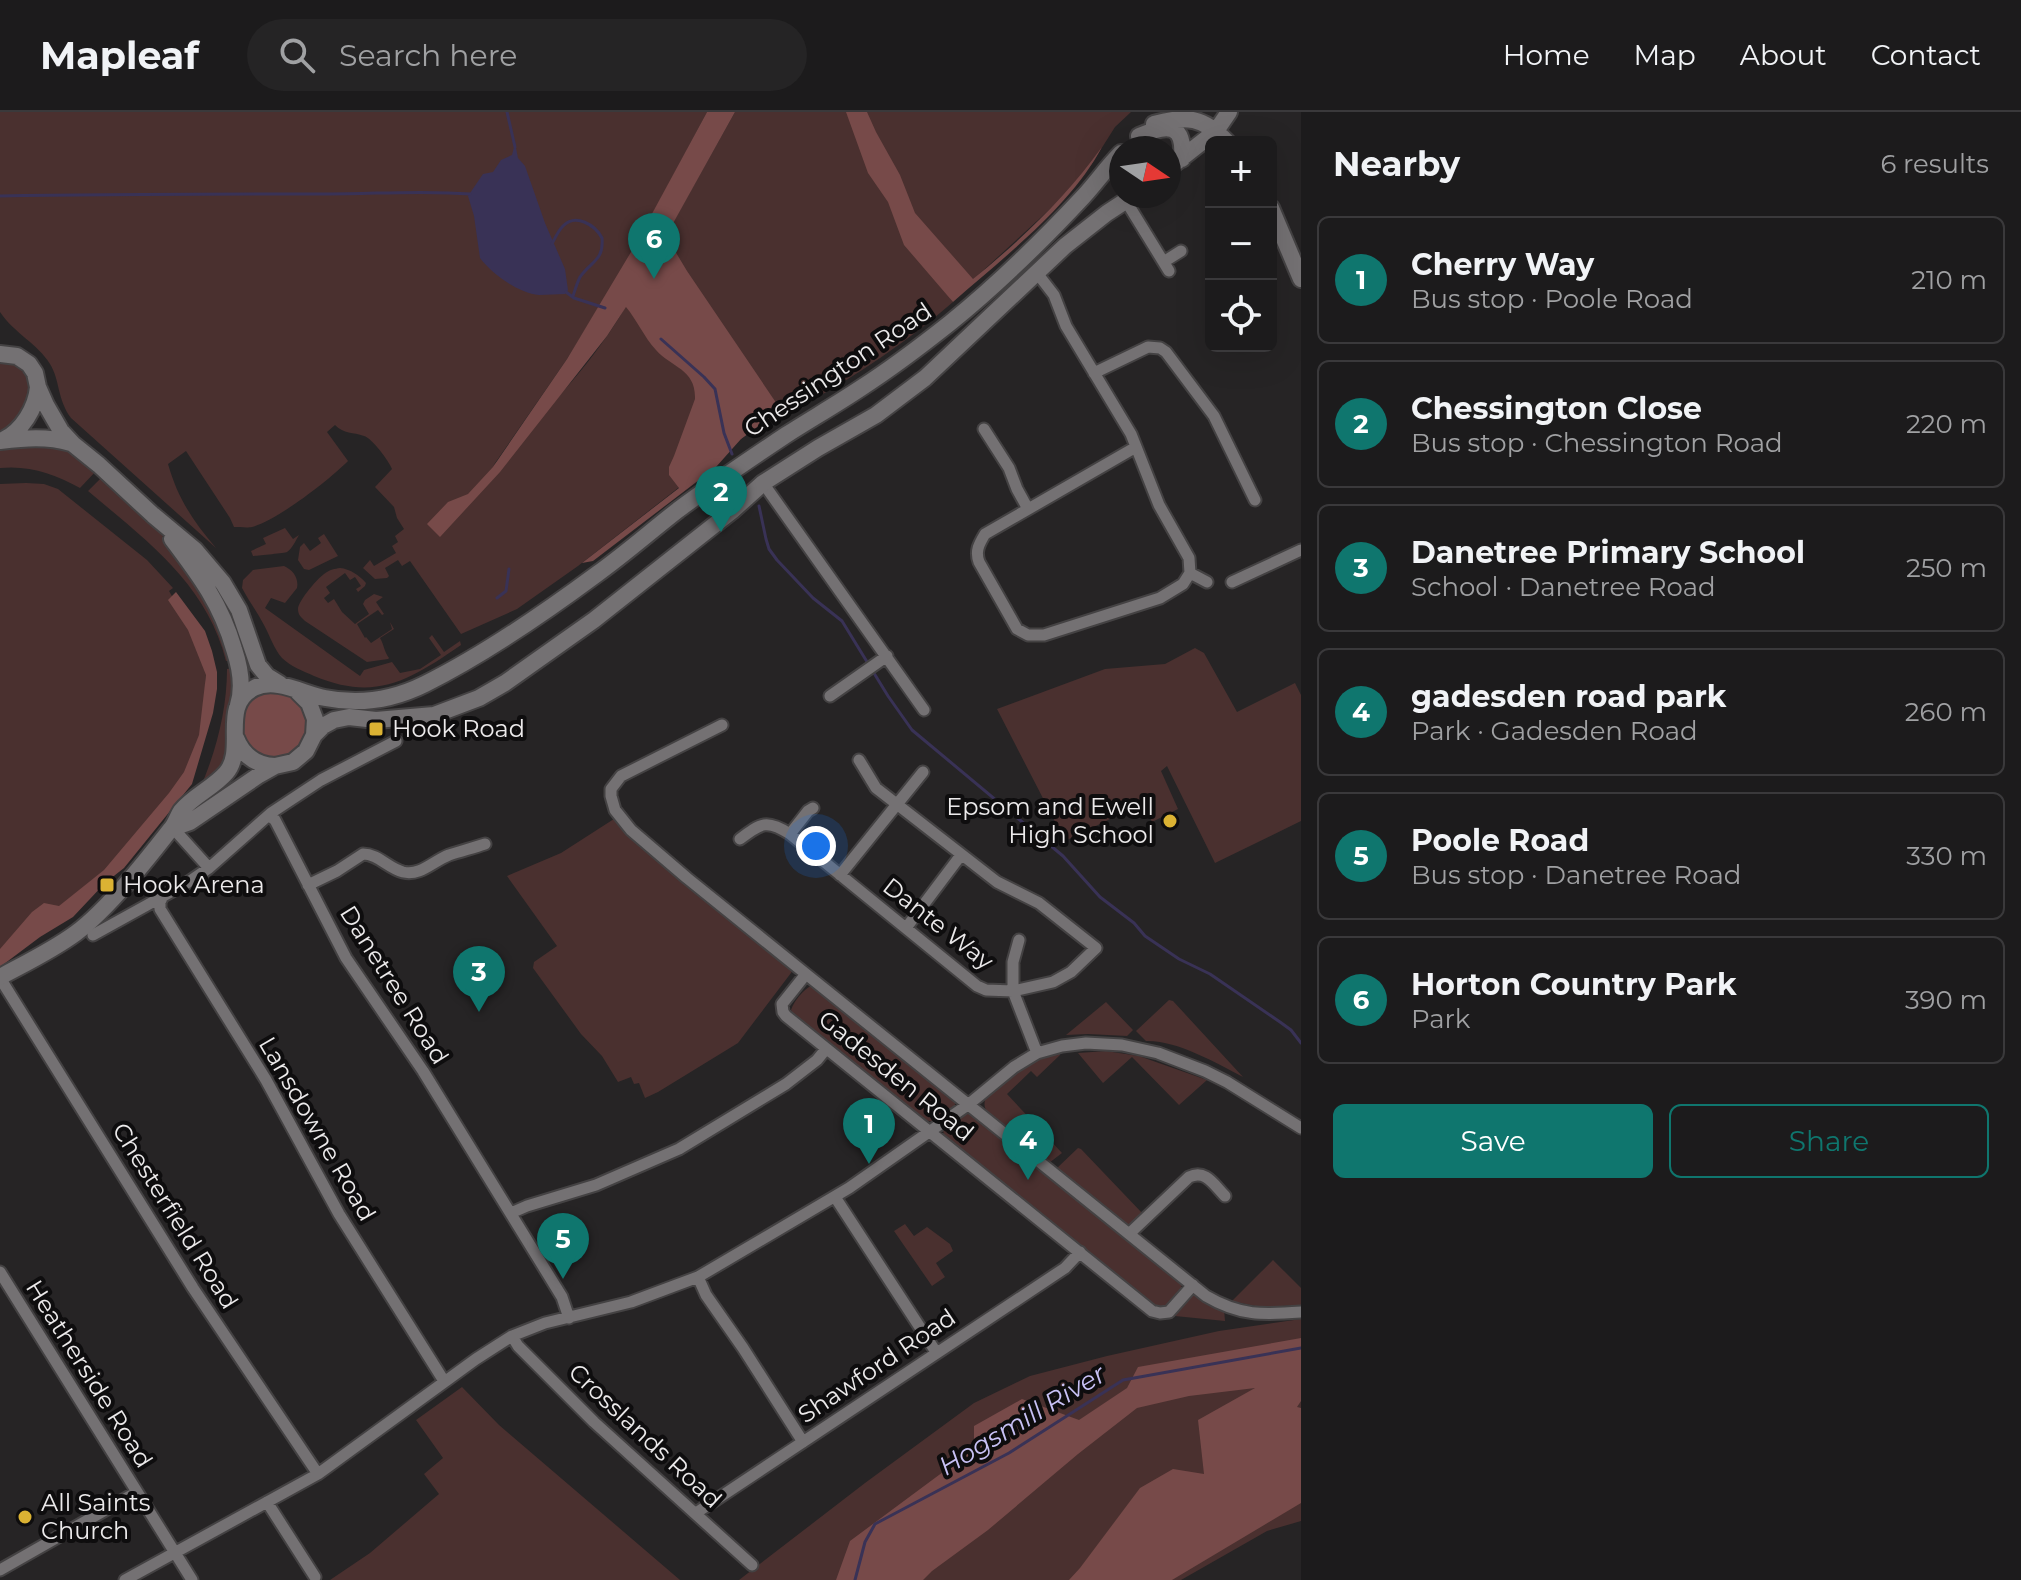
<!DOCTYPE html>
<html lang="en">
<head>
<meta charset="utf-8">
<style>
	body { margin:0; font-family:Montserrat,sans-serif; background:#252425; color:#f1f3f6 }
	.controls { position:absolute; right:24px; top:24px; display:grid; overflow:hidden; border-radius:12px; box-shadow:0 8px 32px #0002 }
	.controls button { width:72px; height:72px; display:grid; place-items:center; padding:0; border:0; border-bottom:2px solid #3a393b; background:#1c1b1c; color:#f1f3f6; font:40px sans-serif }
	.compass { position:absolute; left:1109px; top:24px; width:72px; height:72px; border-radius:50%; background:#1c1b1c; box-shadow:0 8px 32px #0002; rotate:103deg }
	.you { position:absolute; left:816px; top:734px; width:28px; height:28px; margin:-20px; border:6px solid #fff; border-radius:50%; background:#1a73e8; box-shadow:0 0 0 12px #1a73e833 }
	.badge { display:grid; place-items:center; width:52px; height:52px; border-radius:50%; background:#0f766e; color:#fff; font-size:26px; font-weight:700 }
	.pin { position:absolute; translate:-50% -66px; filter:drop-shadow(0 2px 4px #0008) }
	.pin::after { content:''; position:absolute; top:42px; width:28px; height:24px; background:inherit; clip-path:polygon(0 0,100% 0,50% 100%) }
	.list { margin:0; padding:0; list-style:none }
	h2 { display:flex; justify-content:space-between; align-items:center; height:104px; margin:0; padding:0 32px; font-size:34px }
	h2 small { font-size:26px; font-weight:400; color:#a0a1a3 }
	.list li { display:grid; grid-template-columns:52px 1fr auto; gap:24px; align-items:center; box-sizing:border-box; height:128px; margin:0 16px 16px; padding:0 16px; border:2px solid #3a393b; border-radius:12px }
	.list b { display:block; font-size:30px; white-space:nowrap }
	.list p { margin:0; font-size:26px; white-space:nowrap; color:#a0a1a3 }
	.list em { font-size:26px; font-style:normal; color:#a0a1a3 }
	.actions { display:flex; gap:16px; padding:24px 32px }
	.actions a { flex:1; padding:18px 0; border:2px solid #0f766e; border-radius:12px; text-align:center; font-size:28px; color:#0f766e }
	.actions .main { background:#0f766e; color:#fff }
	.icon { flex:none; width:44px; height:44px; fill:none; stroke:currentColor; stroke-width:2; stroke-linecap:round; stroke-linejoin:round }
	.map { position:relative; flex:none; width:1301px; height:1468px; overflow:hidden }
	header { display:flex; align-items:center; gap:48px; box-sizing:border-box; height:112px; padding:0 40px; background:#1c1b1c; border-bottom:2px solid #3a393b }
	header strong { font-size:38px }
	nav { display:flex; gap:44px; margin-inline-start:auto; font-size:28px }
	.search { width:560px; height:72px; background:#252425; display:flex; align-items:center; gap:20px; box-sizing:border-box; padding:0 28px; border-radius:44px; color:#a0a1a3; font-size:30px }
	main { display:flex }
	aside { flex:1; background:#1c1b1c }
	.map>svg:first-child { display:block }
	.green { fill:#4a302f; fill-rule:evenodd }
	.forest { fill:#774a49 }
	.water { fill:#393256 }
	.lines { fill:none; stroke-linecap:round; stroke-linejoin:round }
	.stream { stroke:#393256; stroke-width:3 }
	.street-casing { stroke:#444243; stroke-width:15 }
	.secondary-casing { stroke:#444243; stroke-width:20 }
	.street { stroke:#747173; stroke-width:11 }
	.secondary { stroke:#747173; stroke-width:16 }
	.poi-dot { fill:#dbb233; stroke:#0e0d0e; stroke-width:3 }
	.labels { text-anchor:middle; stroke-width:8; stroke-linejoin:round; paint-order:stroke }
	.street-label { font-size:24px; fill:#eceaeb; stroke:#0e0d0e }
	.poi-label { font-size:24px; fill:#eceaeb; stroke:#0e0d0e; text-anchor:start }
	.water-label { font-size:26px; font-style:italic; fill:#c8c1f5; stroke:#0e0d0e }
</style>
</head>
<body>
<header>
<strong>Mapleaf</strong>
<div class="search"><svg class="icon" aria-label="search" viewBox="0 0 24 24"><circle cx="10" cy="10" r="6"/><path d="M15 15l6 6"/></svg>Search here</div>
<nav><a>Home</a><a>Map</a><a>About</a><a>Contact</a></nav>
</header>
<main>
<div class="map">
<svg width="1301" height="1468" viewBox="0 0 1301 1468">
	<rect width="100%" height="100%" fill="#262425"/>
	<path class="green" d="M0 0H707L652 103 666 123 735 0H1131L1115 15 1091 53 1062 86 975 166 950 186 953 190C907 230 856 264 802 294 792 300 782 297 773 302L578 454 517 497 461 522 410 449 402 454 398 448 385 456 389 464 387 466 375 467 363 456 370 448 374 454 396 441 392 434 398 430 395 424 404 417 397 406 394 395 375 375 392 357C389 349 372 326 364 324 353 320 344 322 335 313L327 320 348 349C329 368 278 408 252 415 248 416 239 415 234 415L230 406 186 339 168 352C178 387 193 409 216 436L71 306C57 287 60 268 50 252 38 232 14 221 0 200ZM611 175 626 194C591 255 541 304 493 354L567 247Z
		M0 249C17 251 31 257 30 276 30 280 31 285 29 289 26 298 7 318 0 325Z
		M38 331C65 334 76 342 97 358L80 376C55 362 29 353 0 356V339Z
		M103 364C141 401 181 438 209 485 220 503 225 528 232 549H226C207 472 146 428 88 379Z
		M26 371 44 372 58 377 147 448 173 476 169 479 194 522 206 562 203 614 182 668 146 724 0 855V372Z
		M285 416 293 427 299 423C296 428 292 437 287 440 285 441 255 444 253 444L251 439 266 432 263 426Z
		M324 422 338 444 309 458 304 457 298 448 300 435 304 431 310 439 321 431 318 426Z
		M284 454C293 458 299 466 297 476L285 491 271 486 265 496 360 564 364 558 392 550 400 561 420 557 441 543 429 526 432 523 444 540 460 529 461 533C410 568 376 590 314 564 303 559 290 554 282 546 274 537 270 524 264 513 257 500 249 489 242 476L243 468 253 458Z
		M340 456C350 457 359 463 366 471L365 474 358 480 356 477 361 474 355 465 350 468 345 461 326 475 330 481 324 486 328 491 334 487 342 500 355 512 369 502 363 492 365 488 374 482 383 485 376 490 384 502 382 503 378 498 357 512 365 526 366 525 371 531 392 517 390 510 394 517 380 526C384 533 384 539 389 546L388 547 367 550 305 509C301 505 298 503 298 497 298 489 319 464 327 460 332 457 334 457 340 456Z
		M1195 536 1204 541 1237 600 1295 571 1301 583V709L1215 751 1167 654 1161 659 1178 697 1152 710 1143 691 1065 729 997 597 1105 557 1165 552Z
		M233 556 234 577 226 611V623L229 629 226 653 207 670 204 667C218 632 227 594 227 557Z
		M617 705 794 857 738 931 658 980 645 986 639 971 634 972 631 965 618 970 602 944 581 922 533 856 534 850 557 834 507 764 561 741Z
		M812 873 956 986C957 998 944 1005 934 1010L924 1008 794 903 791 898C794 889 803 878 812 873Z
		M1169 888 1173 889 1243 965C1216 951 1177 928 1146 929L1136 919Z
		M1106 890 1133 918 1127 924 1088 922 1066 923Z
		M1106 939 1139 944 1207 968 1179 993 1132 945 1103 971 1078 941Z
		M1060 940V943L1037 965 1031 959 1007 982 1062 1041 1049 1051 988 1001C983 995 984 989 987 983L1030 949Z
		M970 1000 1182 1171 1180 1183 1167 1196 1155 1195 945 1025 943 1019C948 1011 961 1002 970 1000Z
		M1078 1036 1081 1037 1143 1102 1133 1112H1124L1056 1057Z
		M905 1112 914 1124 927 1115 950 1132 953 1139 936 1151 945 1165 932 1174 894 1119Z
		M1273 1148 1301 1176V1193L1260 1195 1232 1189Z
		M1192 1183H1197L1224 1197 1225 1209 1175 1204 1160 1208 1152 1204C1173 1210 1176 1193 1192 1183Z
		M1301 1207V1409L1267 1419 1181 1468H739L865 1371 974 1291 1030 1264 1107 1244 1219 1219Z
		M462 1275 499 1313 680 1468H330L370 1441 439 1382 424 1362 443 1346 416 1308Z"/>
	<path class="forest" d="M707 0H735L666 124 687 159 781 298 741 327 716 355 593 449 582 451 679 376 669 363V355L674 344 695 287C696 257 672 256 656 238 644 225 637 208 626 195L607 224 500 360 440 425 427 412 448 390 468 382 493 355 567 247 634 135Z
		M846 0H867L876 20 900 63 915 101 973 167C1021 128 1066 85 1102 35 1070 95 1004 145 953 190L904 133 888 90 868 61Z
		M176 480 205 519 212 539 217 560V577L213 601 192 672 124 756 105 771 73 805 40 825 0 855V837L32 800 44 791 59 794 104 758 169 681 184 660 199 623 206 563 188 518 168 488Z
		M241 613a33 33 0 1 1 66 0a33 33 0 1 1-66 0Z
		M1301 1226V1289L1297 1295 1301 1296V1391L1172 1468H1069L1080 1456 1140 1376 1173 1357 1204 1362 1198 1308 1255 1276 1189 1284 1137 1296 1078 1342 988 1418 932 1459 923 1468H836L850 1429 974 1337V1314L1022 1287 1079 1308 1127 1276 1138 1255Z"/>
	<path class="water" d="M515 31 518 46 525 54 545 111 565 157 568 178 565 182C557 182 548 183 539 183 518 181 492 162 480 146L474 104 468 84 483 62 493 60 501 48 512 43Z"/>
	<g class="lines">
		<path class="stream" d="M507 0 515 35
			M0 84C110 82 220 82 330 82 376 82 423 78 470 82
			M552 132C555 126 558 119 563 114 576 101 595 113 602 126 604 149 591 149 580 165 577 171 575 178 573 184
			M566 180 574 186 605 196
			M661 227 704 265 715 277 724 321 732 342
			M759 394 766 427 769 437 777 448 813 486 842 509 888 584 912 618 1063 744 1100 785 1134 811 1145 824 1179 847 1210 862 1280 910 1291 918 1301 931
			M497 486 506 479 509 457
			M855 1468 865 1430 875 1412 1009 1341 1123 1268 1301 1236"/>
		<defs>
			<path id="street" d="M1126 89 1169 159
				M1165 149 1181 139
				M1037 161 1054 183 1066 214 1131 322 1159 393 1189 446 1190 461
				M1094 261 1148 235 1160 236 1166 240 1214 304 1255 388
				M984 317 1009 356 1017 377 1028 397
				M1136 335 985 422C979 432 975 439 979 450L1017 517 1028 523H1044L1160 486 1183 472 1190 461
				M763 371 924 598
				M1190 461 1207 470
				M1232 470 1301 438
				M830 584 887 544
				M722 613 621 664 611 677V684L615 698 631 718 687 766 806 862
				M859 648 876 676 997 770 1039 791 1096 836 1071 860 1053 870 1013 879V850L1019 828
				M267 705H271L275 708 346 846 423 959 562 1185 569 1206
				M173 716 209 756
				M790 722 808 699 813 696
				M740 727C761 711 767 707 790 722L977 874 986 878 1013 879 1037 941
				M840 763 923 660
				M308 773 337 759 363 742C378 742 388 756 403 760 421 764 433 749 449 743 461 739 473 736 485 732
				M163 784 160 790V797L266 968 339 1102 444 1269
				M906 816 961 743
				M93 823 187 771 209 756 271 701 321 668 396 629
				M0 866 193 1176 318 1362
				M835 1085 936 1240
				M511 1101 527 1094 596 1073 679 1037 786 972 817 948 826 937
				M1129 1122 1189 1065C1206 1057 1214 1073 1225 1084
				M0 1160 192 1468
				M698 1165 706 1183 743 1236 803 1330
				M1193 1173 1169 1200 1160 1201 1152 1199 786 904 783 900 782 892 806 862 1206 1184C1240 1204 1263 1203 1301 1200
				M512 1224 518 1234 594 1310 752 1453
				M267 1390 315 1465
				M696 1401 1065 1156 1080 1140
				M0 1458 137 1380
				M125 1468 318 1362 476 1247 512 1224 545 1211 631 1190 698 1165 849 1076 969 992 1014 955 1037 941 1062 934 1086 931 1122 933 1158 941 1205 959 1227 970 1301 1016"/>
			<path id="secondary" d="M1154 12C1186 3 1204 5 1227 30
				M1139 24C1167 12 1185 10 1182 47
				M1169 56 1216 19 1229 0
				M1271 96 1301 167
				M0 242 17 244 29 252 35 261 38 275 46 293 61 319 73 332 99 353 153 403 195 438 223 471 239 498 258 553 267 564 280 572
				M3 328C22 319 36 296 38 275
				M0 329C25 326 47 324 71 331
				M172 427C200 464 221 492 234 537 240 555 244 574 238 593
				M314 623 323 614 334 608 349 605 376 608 434 603 479 586 505 571 594 508 732 399 763 371 818 336 876 303 925 266 1065 134 1107 101 1133 84
				M236 626C243 644 256 653 275 654
				M173 716 190 710 259 663 275 654 293 650 306 639 314 623 315 607 309 591 298 580
				M0 865C26 851 53 838 76 821 108 797 145 750 170 718 175 713 177 705 181 699 193 684 213 676 226 661 247 637 219 594 254 576 276 565 303 582 325 586 360 593 393 588 425 572 485 542 543 502 597 462 625 442 651 419 678 398 713 372 750 347 786 323 811 307 837 292 861 276 892 256 921 234 950 211 997 173 1041 130 1083 85 1096 71 1107 55 1121 41"/>
		</defs>
		<use href="#street" class="street-casing"/>
		<use href="#secondary" class="secondary-casing"/>
		<use href="#street" class="street"/>
		<use href="#secondary" class="secondary"/>
	</g>
	<g class="poi-dot">
		<rect x="368" y="609" width="16" height="16" rx="4"/>
		<circle cx="1170" cy="709" r="8"/>
		<rect x="99" y="765" width="16" height="16" rx="4"/>
		<circle cx="25" cy="1405" r="8"/>
	</g>
	<g class="labels">
		<g class="street-label">
			<text transform="translate(838 258) rotate(-34)" y="8">Chessington Road</text>
			<text transform="translate(938 812) rotate(38)" y="8">Dante Way</text>
			<text transform="translate(394 873) rotate(58)" y="8">Danetree Road</text>
			<text transform="translate(896 964) rotate(39)" y="8">Gadesden Road</text>
			<text transform="translate(317 1017) rotate(60)" y="8">Lansdowne Road</text>
			<text transform="translate(175 1104) rotate(58)" y="8">Chesterfield Road</text>
			<text transform="translate(877 1254) rotate(-34)" y="8">Shawford Road</text>
			<text transform="translate(89 1262) rotate(58)" y="8">Heatherside Road</text>
			<text transform="translate(645 1324) rotate(43)" y="8">Crosslands Road</text>
		</g>
		<g class="poi-label">
			<text x="392" y="625">Hook Road</text>
			<text x="1154" y="703" text-anchor="end">Epsom and Ewell<tspan x="1154" dy="28">High School</tspan></text>
			<text x="123" y="781">Hook Arena</text>
			<text x="41" y="1399">All Saints<tspan x="41" dy="28">Church</tspan></text>
		</g>
		<g class="water-label">
			<text transform="translate(1022 1308) rotate(-31)" y="9">Hogsmill River</text>
		</g>
	</g>
</svg>
<div class="controls">
<button>+</button>
<button>−</button>
<button><svg class="icon" aria-label="locate" viewBox="0 0 24 24"><circle cx="12" cy="12" r="6"/><path d="M12 2v4M12 18v4M2 12h4M18 12h4"/></svg></button>
</div>
<svg class="compass" viewBox="-18 -18 36 36"><path d="M0-13l5 13h-10z" fill="#e53935"/><path d="M0 13l5-13h-10z" fill="#a0a1a3"/></svg>
<div class="you"></div>
<div class="pin badge" style="left:869px;top:1052px">1</div>
<div class="pin badge" style="left:721px;top:420px">2</div>
<div class="pin badge" style="left:479px;top:900px">3</div>
<div class="pin badge" style="left:1028px;top:1068px">4</div>
<div class="pin badge" style="left:563px;top:1167px">5</div>
<div class="pin badge" style="left:654px;top:167px">6</div>
</div>
<aside>
<h2>Nearby<small>6 results</small></h2>
<ul class="list">
<li><span class="badge">1</span><div><b>Cherry Way</b><p>Bus stop · Poole Road</p></div><em>210 m</em></li>
<li><span class="badge">2</span><div><b>Chessington Close</b><p>Bus stop · Chessington Road</p></div><em>220 m</em></li>
<li><span class="badge">3</span><div><b>Danetree Primary School</b><p>School · Danetree Road</p></div><em>250 m</em></li>
<li><span class="badge">4</span><div><b>gadesden road park</b><p>Park · Gadesden Road</p></div><em>260 m</em></li>
<li><span class="badge">5</span><div><b>Poole Road</b><p>Bus stop · Danetree Road</p></div><em>330 m</em></li>
<li><span class="badge">6</span><div><b>Horton Country Park</b><p>Park</p></div><em>390 m</em></li>
</ul>
<div class="actions"><a class="main">Save</a><a>Share</a></div>
</aside>
</main>
</body>
</html>
